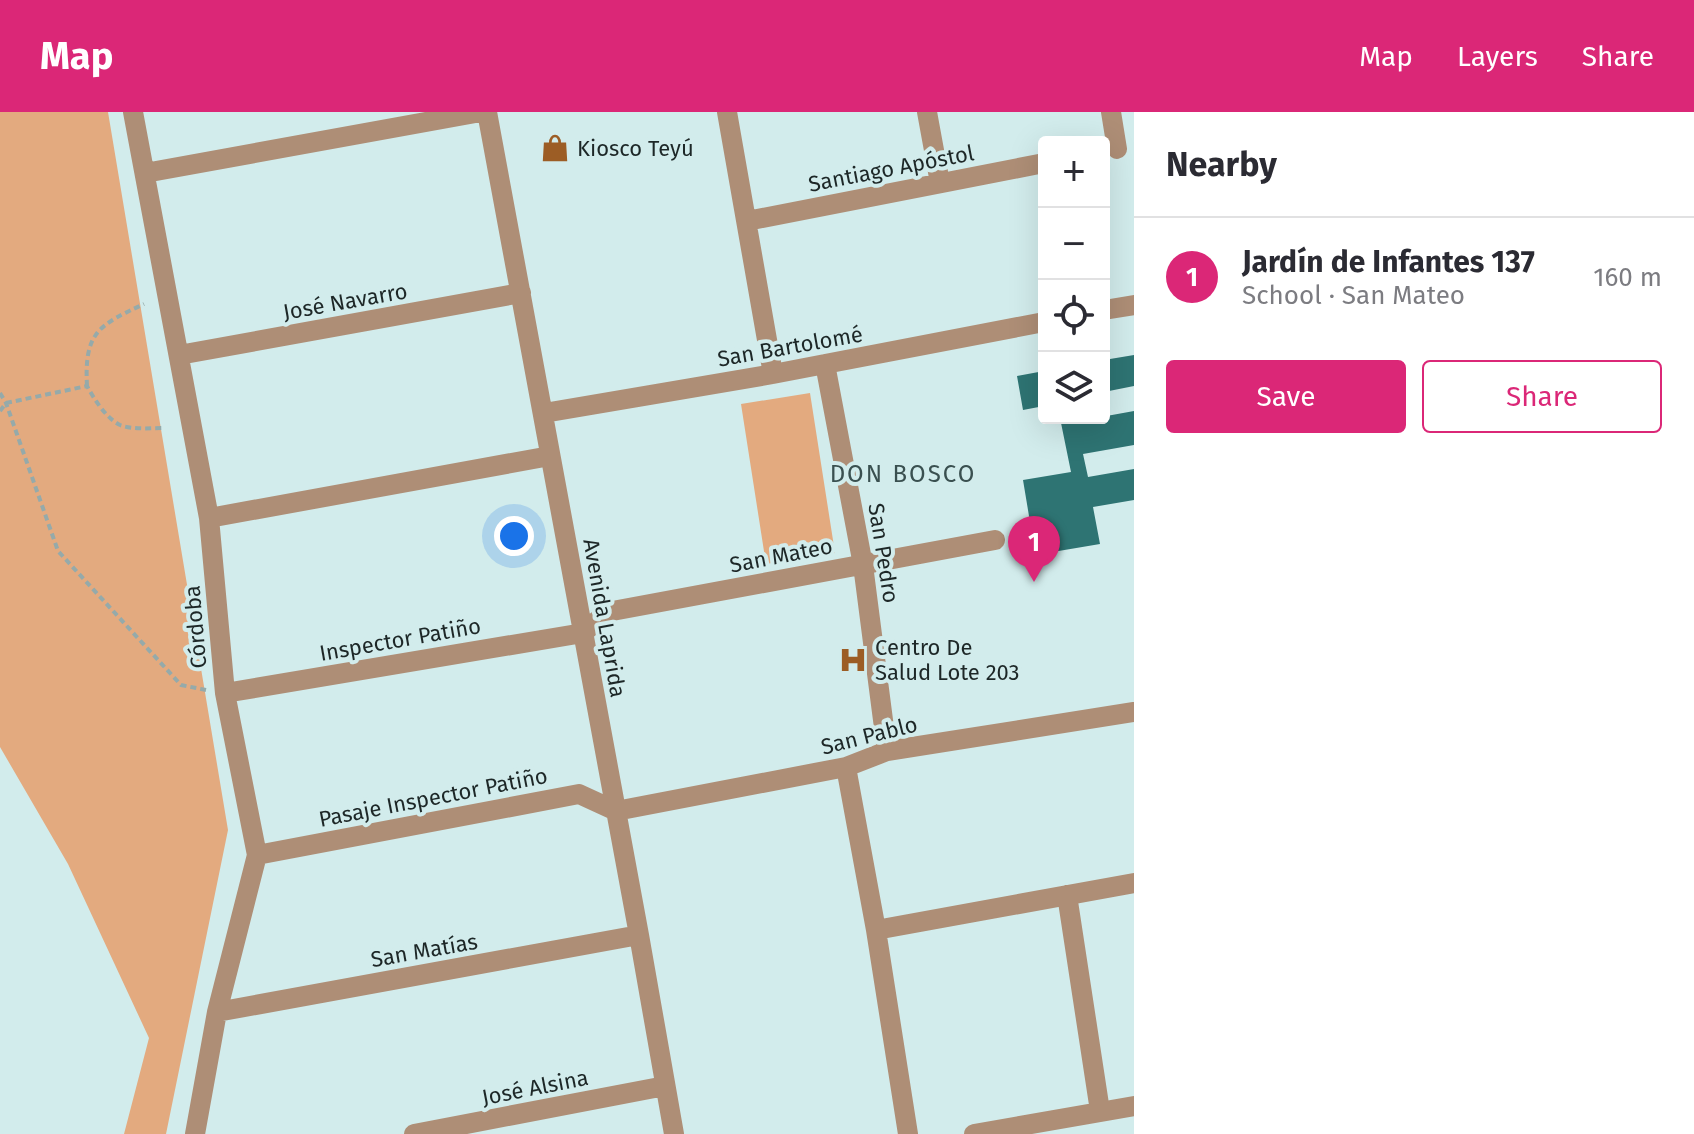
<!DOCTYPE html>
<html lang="en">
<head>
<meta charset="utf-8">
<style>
	body { margin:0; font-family:"Fira Sans",sans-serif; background:#f2f2f3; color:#2b2b33 }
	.controls { position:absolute; right:24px; top:24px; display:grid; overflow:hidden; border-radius:8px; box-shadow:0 8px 32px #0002 }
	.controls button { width:72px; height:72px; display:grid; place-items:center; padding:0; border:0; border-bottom:2px solid #e1e1e2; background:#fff; color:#2b2b33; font:40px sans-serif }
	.you { position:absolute; left:514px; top:424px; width:28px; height:28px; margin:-20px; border:6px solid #fff; border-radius:50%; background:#1a73e8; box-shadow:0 0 0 12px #1a73e833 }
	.badge { display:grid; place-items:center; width:52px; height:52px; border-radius:50%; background:#db2777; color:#fff; font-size:26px; font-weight:700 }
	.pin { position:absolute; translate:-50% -66px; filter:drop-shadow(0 2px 4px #0008) }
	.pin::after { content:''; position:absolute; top:42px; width:28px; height:24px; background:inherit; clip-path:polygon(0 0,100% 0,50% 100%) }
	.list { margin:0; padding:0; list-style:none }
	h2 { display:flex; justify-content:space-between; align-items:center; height:104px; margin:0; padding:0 32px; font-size:34px }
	h2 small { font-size:26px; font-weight:400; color:#7c7c81 }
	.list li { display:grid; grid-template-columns:52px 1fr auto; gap:24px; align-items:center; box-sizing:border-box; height:120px; padding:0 32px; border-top:2px solid #e1e1e2 }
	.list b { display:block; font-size:30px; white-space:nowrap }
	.list p { margin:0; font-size:26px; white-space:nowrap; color:#7c7c81 }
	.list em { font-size:26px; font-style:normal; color:#7c7c81 }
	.actions { display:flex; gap:16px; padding:24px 32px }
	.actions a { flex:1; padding:18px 0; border:2px solid #db2777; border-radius:8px; text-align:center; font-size:28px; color:#db2777 }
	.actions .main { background:#db2777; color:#fff }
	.icon { flex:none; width:44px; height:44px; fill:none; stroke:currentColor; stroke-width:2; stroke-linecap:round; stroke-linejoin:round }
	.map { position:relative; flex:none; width:1134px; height:1022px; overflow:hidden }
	header { display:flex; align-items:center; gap:48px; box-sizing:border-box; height:112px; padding:0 40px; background:#db2777; color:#fff }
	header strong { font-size:38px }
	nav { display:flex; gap:44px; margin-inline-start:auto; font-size:28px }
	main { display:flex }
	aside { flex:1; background:#fff }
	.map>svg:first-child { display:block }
	.park { fill:#e3aa7f }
	.building { fill:#2e7473 }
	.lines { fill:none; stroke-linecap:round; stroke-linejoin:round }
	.path { stroke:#95aaaa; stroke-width:4; stroke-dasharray:6 4; stroke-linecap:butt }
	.minor { stroke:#ae8e76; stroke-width:20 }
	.labels { text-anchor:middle; stroke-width:8; stroke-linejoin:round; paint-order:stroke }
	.poi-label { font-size:22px; fill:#1d2727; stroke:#d2ecec; text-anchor:start }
	.street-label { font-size:22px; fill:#1d2727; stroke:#d2ecec }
	.neighbourhood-label { font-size:24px; letter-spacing:2px; fill:#3a5050; stroke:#d2ecec }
</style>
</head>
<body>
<header>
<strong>Map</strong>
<nav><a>Map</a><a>Layers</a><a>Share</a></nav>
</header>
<main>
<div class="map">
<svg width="1134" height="1022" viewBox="0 0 1134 1022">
	<rect width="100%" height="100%" fill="#d2ecec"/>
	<path class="park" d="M0 0H108L228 718 166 1022H124L149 926 68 752 0 635Z
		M810 281 835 441 766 452 741 292Z"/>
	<path class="building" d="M1134 243V274L1104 280V248Z
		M1044 259V294L1023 298 1017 264Z
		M1134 299V333L1083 342 1088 365 1134 357V388L1093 395 1100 432 1023 445 1018 419 1031 416 1023 368 1071 360 1060 306H1078L1079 309Z"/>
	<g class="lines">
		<path class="path" d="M87 274C84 220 99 213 144 192
			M0 281 6 291 58 439 181 573 206 578
			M0 299 6 291 87 274C94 287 106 306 120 313 133 318 151 316 165 316"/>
		<path class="minor" d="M133 0 209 406 225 581 257 743 217 900 195 1022
			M487 0 639 823 674 1022
			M727 0 773 262
			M927 0 940 71
			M1111 0 1117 37
			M145 61 481 0
			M747 109 1044 51
			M1104 198 1134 193
			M179 243 521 181
			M825 252 863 453 887 639
			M544 301 773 262 1044 210
			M209 406 550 344
			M225 581 583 521 607 500 995 428
			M846 655 876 818 908 1022
			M257 743 579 682 616 699 846 655 887 639 1134 600
			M1067 783 1100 999
			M876 818 1134 771
			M217 900 639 823
			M414 1022 665 974
			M974 1022 1134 994"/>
	</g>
	<defs>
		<symbol id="shop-bare" viewBox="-9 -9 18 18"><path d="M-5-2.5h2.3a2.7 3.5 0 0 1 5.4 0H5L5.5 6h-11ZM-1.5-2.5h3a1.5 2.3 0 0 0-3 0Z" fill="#9c5d25" stroke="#d2ecec" stroke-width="2.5" paint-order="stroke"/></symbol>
		<symbol id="hospital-bare" viewBox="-9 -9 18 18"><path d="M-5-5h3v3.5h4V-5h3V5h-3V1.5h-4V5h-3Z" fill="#9c5d25" stroke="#d2ecec" stroke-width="2.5" paint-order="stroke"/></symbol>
	</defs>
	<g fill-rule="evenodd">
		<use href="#shop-bare" x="535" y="16" width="40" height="40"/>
		<use href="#hospital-bare" x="833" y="528" width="40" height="40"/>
	</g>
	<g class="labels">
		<g class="poi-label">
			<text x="577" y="44">Kiosco Teyú</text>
			<text x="875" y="543">Centro De<tspan x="875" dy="25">Salud Lote 203</tspan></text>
		</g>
		<g class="street-label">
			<text transform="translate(891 56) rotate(-11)" y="8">Santiago Apóstol</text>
			<text transform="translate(345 189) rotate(-10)" y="8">José Navarro</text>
			<text transform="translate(790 234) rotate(-10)" y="8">San Bartolomé</text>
			<text transform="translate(884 441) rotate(81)" y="8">San Pedro</text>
			<text transform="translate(781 443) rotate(-11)" y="8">San Mateo</text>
			<text transform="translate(605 506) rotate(80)" y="8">Avenida Laprida</text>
			<text transform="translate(195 515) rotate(-95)" y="8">Córdoba</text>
			<text transform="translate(400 527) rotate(-10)" y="8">Inspector Patiño</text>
			<text transform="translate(869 623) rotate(-14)" y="8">San Pablo</text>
			<text transform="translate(433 685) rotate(-11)" y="8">Pasaje Inspector Patiño</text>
			<text transform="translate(424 838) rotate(-10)" y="8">San Matías</text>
			<text transform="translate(535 975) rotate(-11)" y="8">José Alsina</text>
		</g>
		<g class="neighbourhood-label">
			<text x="903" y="370">DON BOSCO</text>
		</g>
	</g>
</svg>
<div class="controls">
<button>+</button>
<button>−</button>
<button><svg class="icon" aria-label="locate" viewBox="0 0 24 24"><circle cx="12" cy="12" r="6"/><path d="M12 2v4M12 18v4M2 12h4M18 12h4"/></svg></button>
<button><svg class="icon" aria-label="layers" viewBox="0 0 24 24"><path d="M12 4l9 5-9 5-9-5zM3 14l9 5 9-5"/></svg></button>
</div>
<div class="you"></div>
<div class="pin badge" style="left:1034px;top:470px">1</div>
</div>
<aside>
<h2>Nearby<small></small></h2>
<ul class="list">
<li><span class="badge">1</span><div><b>Jardín de Infantes 137</b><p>School · San Mateo</p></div><em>160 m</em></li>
</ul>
<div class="actions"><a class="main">Save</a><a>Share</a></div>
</aside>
</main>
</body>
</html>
